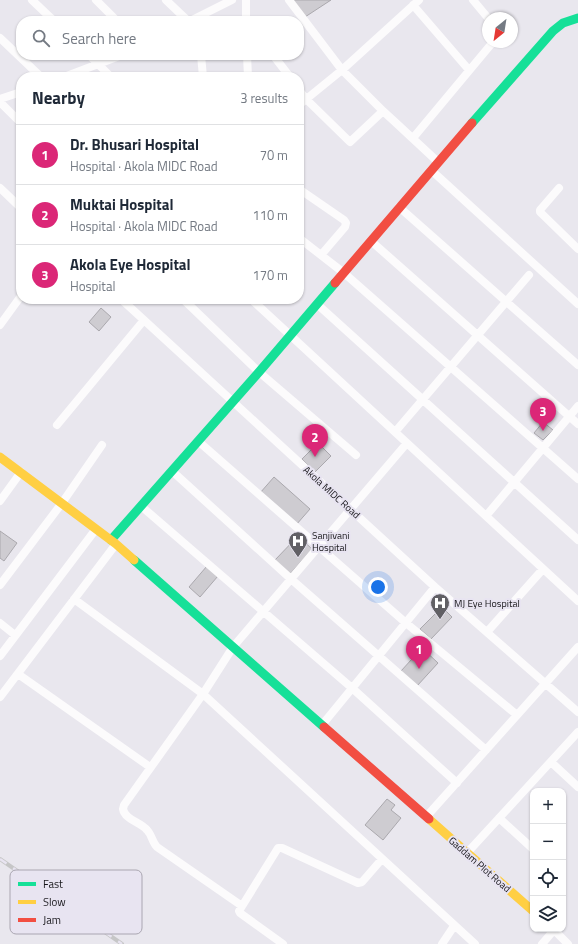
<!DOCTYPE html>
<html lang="en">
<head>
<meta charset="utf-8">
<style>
	body { margin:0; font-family:"Titillium Web",sans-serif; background:#f2f2f3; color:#1f2937 }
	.controls { position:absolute; right:12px; bottom:12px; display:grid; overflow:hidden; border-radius:8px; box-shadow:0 1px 3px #0004 }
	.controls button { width:36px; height:36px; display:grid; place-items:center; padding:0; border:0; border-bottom:1px solid #e0e1e3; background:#fff; color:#1f2937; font:20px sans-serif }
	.compass { position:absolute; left:482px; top:12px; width:36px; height:36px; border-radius:50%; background:#fff; box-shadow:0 1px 3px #0004; rotate:210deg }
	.you { position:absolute; left:378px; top:587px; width:14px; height:14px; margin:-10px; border:3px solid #fff; border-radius:50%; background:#1a73e8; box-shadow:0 0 0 6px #1a73e833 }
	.badge { display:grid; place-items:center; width:26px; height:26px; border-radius:50%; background:#db2777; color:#fff; font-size:13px; font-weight:700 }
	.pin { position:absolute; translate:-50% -33px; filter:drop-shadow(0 1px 2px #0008) }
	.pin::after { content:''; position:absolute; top:21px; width:14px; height:12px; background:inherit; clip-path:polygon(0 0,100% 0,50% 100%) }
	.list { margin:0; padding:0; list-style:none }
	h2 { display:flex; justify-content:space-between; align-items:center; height:52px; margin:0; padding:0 16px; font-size:17px }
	h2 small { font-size:13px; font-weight:400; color:#747a83 }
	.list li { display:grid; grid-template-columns:26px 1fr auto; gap:12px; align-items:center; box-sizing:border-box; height:60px; padding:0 16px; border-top:1px solid #e0e1e3 }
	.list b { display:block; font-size:15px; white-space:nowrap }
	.list p { margin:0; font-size:13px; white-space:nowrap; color:#747a83 }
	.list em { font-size:13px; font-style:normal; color:#747a83 }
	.icon { flex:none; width:22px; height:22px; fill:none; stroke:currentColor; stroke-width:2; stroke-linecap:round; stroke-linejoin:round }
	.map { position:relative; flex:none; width:578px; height:944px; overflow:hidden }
	.search { position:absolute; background:#fff; box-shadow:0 1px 3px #0004; left:16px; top:16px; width:288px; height:44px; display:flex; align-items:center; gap:10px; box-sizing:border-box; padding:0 14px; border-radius:16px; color:#747a83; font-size:15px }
	.panel { position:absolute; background:#fff; box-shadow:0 1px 3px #0004; left:16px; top:72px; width:288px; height:232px; border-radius:16px }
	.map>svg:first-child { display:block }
	.building { fill:#ceccd1; stroke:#aaa8ad }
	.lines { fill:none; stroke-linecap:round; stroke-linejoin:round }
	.street { stroke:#fcfbfc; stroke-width:8 }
	.fast { stroke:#16e098; stroke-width:9 }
	.slow { stroke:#ffcf43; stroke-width:9 }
	.jam { stroke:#f24e42; stroke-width:9 }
	.rail-casing { stroke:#c6c6c7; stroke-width:4 }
	.rail { stroke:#e8e4f1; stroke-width:2.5; stroke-dasharray:8; stroke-linecap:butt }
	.labels { text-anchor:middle; stroke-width:4; stroke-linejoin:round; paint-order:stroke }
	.street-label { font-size:10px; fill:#18171b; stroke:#e8e4f1 }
	.poi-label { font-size:10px; fill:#18171b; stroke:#e8e4f1; text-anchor:start }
	.key { fill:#e8e4f1; stroke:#aaa6b1; stroke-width:1 }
	.key-label { font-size:11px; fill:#18171b }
</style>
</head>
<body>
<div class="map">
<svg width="578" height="944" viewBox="0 0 578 944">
	<rect width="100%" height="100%" fill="#e9e7ee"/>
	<path class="building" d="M293 0H331L305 17Z
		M101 308 111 317 99 331 89 322Z
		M543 422 553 430 543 440 534 433Z
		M318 443 331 456 315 472 302 459Z
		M274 477 310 509 296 525 260 493Z
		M0 531 17 543 4 561 0 558Z
		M298 536 312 549 290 574 275 560Z
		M207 566 218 576 200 597 189 587Z
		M442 607 452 617 431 639 420 629Z
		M422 648 438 663 417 686 401 671Z
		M387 799 395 805 391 810 401 818 383 840 365 825Z"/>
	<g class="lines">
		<path class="street" d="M32 0 54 21
			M96 0 117 21
			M166 0 188 21
			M246 0V21
			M289 0 342 70 383 111 395 122 438 162
			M473 0 488 18
			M413 5 469 70
			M190 21 232 0
			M0 38 41 77
			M89 55 111 77
			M201 55 203 77
			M247 55 248 77
			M273 55 290 77
			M64 77 122 55
			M299 90 306 99 350 142 383 111
			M0 99 21 92
			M0 102 21 123
			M299 105 342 70 419 0
			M413 138 493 42
			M431 170 578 304
			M0 188 21 208
			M559 188 540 210V212L578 249
			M299 189 344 220 346 223 345 227 321 255
			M399 207 578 365
			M299 238 344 273 578 479
			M371 241 578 424
			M121 299 435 587 578 712
			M183 299 259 372 356 455
			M251 299 578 601
			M317 304 578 540
			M0 325 21 296
			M57 425 144 320
			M395 432 529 275
			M198 441 406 623 517 715
			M407 443 233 647 203 694 475 944
			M172 471 291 579 486 750
			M0 501 21 472
			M141 506 352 688 457 783
			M486 516 578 406
			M0 585 62 503 102 445
			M74 599 203 694 124 805 123 809C125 820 141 822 147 830 152 835 152 842 157 847L242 906
			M0 623 15 635
			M487 632 543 569
			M0 656 96 529
			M18 674 150 767
			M0 697 116 544
			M322 725 435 587
			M551 762 578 787
			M426 817 578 647
			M499 818 533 849
			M467 853 578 732
			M553 929 568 944
			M283 944 240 913 239 911 278 848H282L358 883 362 882 382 859
			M442 944 454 926
			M542 944 554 930"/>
		<path class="fast" d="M472 123 553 31 563 23 578 18
			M111 540 259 372 335 283
			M134 560 324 727"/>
		<path class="slow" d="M0 457 116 544 134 560
			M429 819 533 911"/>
		<path class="jam" d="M335 283 472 123
			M324 727 429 819"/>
		<defs>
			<path id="rail" d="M0 859 122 944"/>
		</defs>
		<use href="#rail" class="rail-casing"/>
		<use href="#rail" class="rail"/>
	</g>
	<defs>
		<symbol id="hospital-pin" viewBox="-11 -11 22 30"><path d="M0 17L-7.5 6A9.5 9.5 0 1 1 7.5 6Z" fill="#616065" stroke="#e8e4f1"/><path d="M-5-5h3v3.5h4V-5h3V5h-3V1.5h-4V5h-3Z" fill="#fff"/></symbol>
	</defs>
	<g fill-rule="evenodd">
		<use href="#hospital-pin" x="287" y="530" width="22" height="30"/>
		<use href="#hospital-pin" x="429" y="592" width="22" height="30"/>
	</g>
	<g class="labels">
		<g class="street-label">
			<text transform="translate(332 492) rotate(42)" y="4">Akola MIDC Road</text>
			<text transform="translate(480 864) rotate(41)" y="4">Gaddam Plot Road</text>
		</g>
		<g class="poi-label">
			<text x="312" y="539">Sanjivani<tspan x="312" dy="12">Hospital</tspan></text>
			<text x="454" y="607">MJ Eye Hospital</text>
		</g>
	</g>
	<rect x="10" y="870" width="132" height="64" rx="6" class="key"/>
	<rect x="18" y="882" width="18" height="4" fill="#16e098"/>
	<rect x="18" y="900" width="18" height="4" fill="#ffcf43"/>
	<rect x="18" y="918" width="18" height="4" fill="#f24e42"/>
	<g class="key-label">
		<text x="43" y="888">Fast</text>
		<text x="43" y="906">Slow</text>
		<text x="43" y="924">Jam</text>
	</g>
</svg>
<div class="controls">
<button>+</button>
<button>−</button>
<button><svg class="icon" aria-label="locate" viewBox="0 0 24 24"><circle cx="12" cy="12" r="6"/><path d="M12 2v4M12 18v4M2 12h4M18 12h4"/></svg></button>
<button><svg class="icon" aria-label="layers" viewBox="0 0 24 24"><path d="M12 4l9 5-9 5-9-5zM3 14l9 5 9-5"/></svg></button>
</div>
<svg class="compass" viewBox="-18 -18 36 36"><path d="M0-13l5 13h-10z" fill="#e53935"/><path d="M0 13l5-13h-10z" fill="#747a83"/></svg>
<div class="you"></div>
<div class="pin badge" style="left:419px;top:669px">1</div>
<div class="pin badge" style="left:315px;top:457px">2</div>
<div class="pin badge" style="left:543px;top:431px">3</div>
<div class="search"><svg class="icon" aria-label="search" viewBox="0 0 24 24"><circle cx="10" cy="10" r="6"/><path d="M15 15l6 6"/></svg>Search here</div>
<section class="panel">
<h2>Nearby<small>3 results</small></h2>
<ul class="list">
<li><span class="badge">1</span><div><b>Dr. Bhusari Hospital</b><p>Hospital · Akola MIDC Road</p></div><em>70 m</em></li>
<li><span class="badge">2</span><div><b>Muktai Hospital</b><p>Hospital · Akola MIDC Road</p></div><em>110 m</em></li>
<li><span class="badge">3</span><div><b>Akola Eye Hospital</b><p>Hospital</p></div><em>170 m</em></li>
</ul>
</section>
</div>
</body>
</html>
